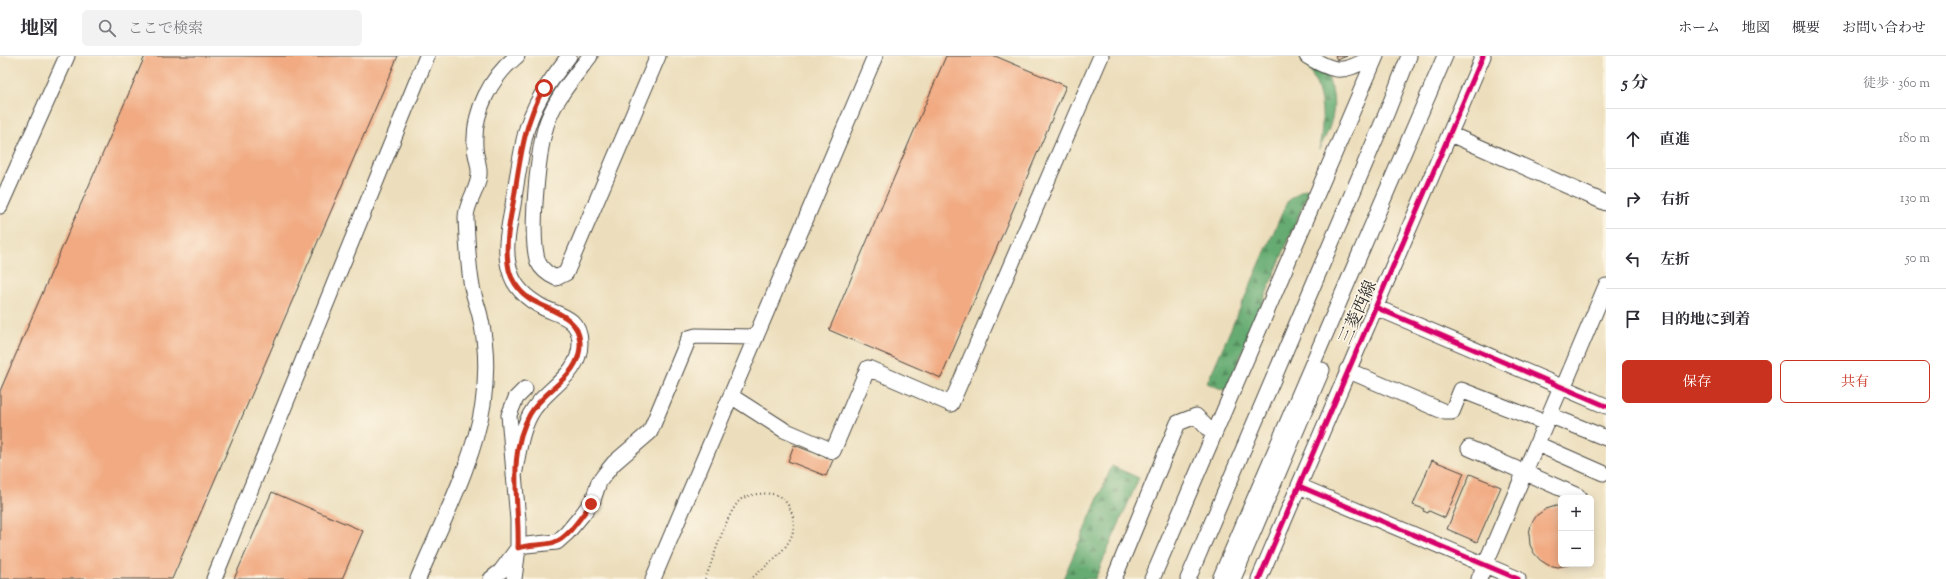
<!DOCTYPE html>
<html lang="ja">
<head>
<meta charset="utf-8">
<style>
	body { margin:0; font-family:"Sorts Mill Goudy","Noto Serif JP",serif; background:#f2f2f3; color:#2b2b33 }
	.controls { position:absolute; right:12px; bottom:12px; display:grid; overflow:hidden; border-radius:6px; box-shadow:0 2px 10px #0003 }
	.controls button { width:36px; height:36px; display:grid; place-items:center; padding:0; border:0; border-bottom:1px solid #e1e1e2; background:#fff; color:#2b2b33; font:20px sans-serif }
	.stop { position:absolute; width:12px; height:12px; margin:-9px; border:3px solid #c8321e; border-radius:50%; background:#fff }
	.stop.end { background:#c8321e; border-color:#fff; box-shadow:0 1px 4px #0008 }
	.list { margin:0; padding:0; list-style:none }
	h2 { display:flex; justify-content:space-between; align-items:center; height:52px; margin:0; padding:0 16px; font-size:17px }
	h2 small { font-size:13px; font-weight:400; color:#7c7c81 }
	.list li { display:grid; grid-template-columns:26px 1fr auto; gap:12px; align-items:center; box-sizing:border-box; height:60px; padding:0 16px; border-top:1px solid #e1e1e2 }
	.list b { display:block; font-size:15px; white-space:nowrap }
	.list em { font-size:13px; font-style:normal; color:#7c7c81 }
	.actions { display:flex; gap:8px; padding:12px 16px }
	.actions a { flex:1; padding:9px 0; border:1px solid #c8321e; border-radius:6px; text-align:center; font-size:14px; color:#c8321e }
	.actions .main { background:#c8321e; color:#fff }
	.icon { flex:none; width:22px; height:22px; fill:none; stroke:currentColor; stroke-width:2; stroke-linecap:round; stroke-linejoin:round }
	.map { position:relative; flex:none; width:1606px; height:523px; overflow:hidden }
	header { display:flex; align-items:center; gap:24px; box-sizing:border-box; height:56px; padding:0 20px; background:#fff; border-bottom:1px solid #e1e1e2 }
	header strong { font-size:19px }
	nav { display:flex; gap:22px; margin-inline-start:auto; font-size:14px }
	.search { width:280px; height:36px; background:#f2f2f3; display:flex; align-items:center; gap:10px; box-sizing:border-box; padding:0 14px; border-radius:6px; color:#7c7c81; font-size:15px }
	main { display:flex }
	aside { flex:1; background:#fff }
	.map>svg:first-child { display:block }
	.forest { fill:url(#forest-firs); stroke:#486c4e }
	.building { fill:#f1aa82 }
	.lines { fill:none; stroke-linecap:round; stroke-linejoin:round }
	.minor-casing { stroke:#484641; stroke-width:17 }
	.path { stroke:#484641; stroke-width:2; stroke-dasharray:1 3; stroke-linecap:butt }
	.minor { stroke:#fff; stroke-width:15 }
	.cycleway-casing { stroke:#fcf5e5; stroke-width:8 }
	.cycleway { stroke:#d6006c; stroke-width:5 }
	.route { stroke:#c8321e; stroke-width:5 }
	.labels { text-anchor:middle; stroke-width:3.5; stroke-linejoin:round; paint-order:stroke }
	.street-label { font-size:17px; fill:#2b2b2b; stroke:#fcf5e5 }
</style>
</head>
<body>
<header>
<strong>地図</strong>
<div class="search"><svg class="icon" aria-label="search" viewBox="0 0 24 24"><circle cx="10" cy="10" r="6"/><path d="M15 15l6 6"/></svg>ここで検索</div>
<nav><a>ホーム</a><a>地図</a><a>概要</a><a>お問い合わせ</a></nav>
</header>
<main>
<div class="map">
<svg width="1606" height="523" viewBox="0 0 1606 523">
	<defs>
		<pattern id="forest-firs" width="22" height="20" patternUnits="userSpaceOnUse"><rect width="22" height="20" fill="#66ac72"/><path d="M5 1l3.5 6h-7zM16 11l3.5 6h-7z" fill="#548c5e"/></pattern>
	</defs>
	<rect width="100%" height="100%" fill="#fcf5e5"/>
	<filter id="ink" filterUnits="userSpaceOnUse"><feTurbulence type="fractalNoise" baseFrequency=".025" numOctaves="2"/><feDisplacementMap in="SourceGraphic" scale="8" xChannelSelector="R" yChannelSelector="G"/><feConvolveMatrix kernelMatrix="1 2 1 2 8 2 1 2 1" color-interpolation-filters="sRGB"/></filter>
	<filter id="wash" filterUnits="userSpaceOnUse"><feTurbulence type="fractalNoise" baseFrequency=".012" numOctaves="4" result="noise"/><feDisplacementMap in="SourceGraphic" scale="16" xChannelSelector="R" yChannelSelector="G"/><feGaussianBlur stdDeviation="0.9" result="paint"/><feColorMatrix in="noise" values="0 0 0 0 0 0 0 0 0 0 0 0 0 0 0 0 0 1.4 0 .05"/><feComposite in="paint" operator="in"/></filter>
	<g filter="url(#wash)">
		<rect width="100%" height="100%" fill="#ecdebc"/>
		<path class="forest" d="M1301 3 1327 18C1339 48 1334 66 1319 93 1325 60 1324 29 1301 3Z
			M1310 132 1226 335 1207 327 1287 146 1302 134Z
			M1112 410 1139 422 1095 523H1063Z"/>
		<g id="blocks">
			<path class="building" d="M145 0H398L172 523H0V335Z
				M946 0H995L1066 30 941 322 829 274Z
				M1335 0H1347L1337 4Z
				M794 389 833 404 826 420 788 405Z
				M1432 404 1464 417 1445 462 1429 455 1428 457 1423 455 1424 453 1413 449Z
				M1470 418 1501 431 1477 486 1447 473Z
				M272 436 363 475 342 523H234Z
				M1556 450H1561V508H1572L1558 511 1548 509 1540 504 1534 497 1530 489 1529 478 1531 468 1537 459 1546 453Z"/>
		</g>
	</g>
	<g filter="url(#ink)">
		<use href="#blocks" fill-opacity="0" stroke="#484641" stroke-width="1"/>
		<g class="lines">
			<defs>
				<path id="minor" d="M590 0C575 20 557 40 548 64 538 89 529 181 538 206 542 214 547 218 556 222L566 217 658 0
					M1307 0C1340 20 1343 15 1376 0
					M1450 78 1606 147
					M0 150 67 0
					M1375 251 1606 350
					M1347 314 1445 356H1452L1461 334 1546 367
					M1563 332 1606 230
					M731 340 784 374 833 395 868 312 951 348 1101 0
					M1549 359 1606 382
					M1537 388 1603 417
					M1469 392 1578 440
					M514 420C518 399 520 378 530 359 544 332 580 321 580 287 580 262 561 260 544 252 529 244 514 232 510 215 503 194 509 171 513 149 516 127 520 105 524 84 531 50 549 26 569 0
					M1299 430 1518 523
					M214 523 427 0
					M418 523C441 468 474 406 483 348 487 319 487 289 480 260 478 251 474 241 472 231 468 209 467 184 466 162 466 146 478 135 479 119 480 109 475 100 475 90 473 55 491 21 517 0
					M491 523 501 515 518 492 526 489 557 486 567 477 582 459 593 444 599 426 605 418 614 407 650 376 689 282 696 280 756 281
					M514 523 518 492V464L509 359 516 342 525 333
					M653 523 875 0
					M1114 523 1178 367 1196 360 1214 379
					M1152 523 1376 0
					M1188 523 1387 56 1409 0
					M1220 523 1445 0
					M1233 523 1322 314
					M1259 523 1483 0
					M1479 523 1561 331"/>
			</defs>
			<use href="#minor" class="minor-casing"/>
			<path class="path" d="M705 523C714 502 725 461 739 445 745 438 770 435 779 440 790 446 796 464 793 475 789 494 765 510 751 523"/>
			<use href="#minor" class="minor"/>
			<defs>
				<path id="cycleway" d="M1375 251 1606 350
					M1299 430 1518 523
					M1259 523 1483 0"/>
			</defs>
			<use href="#cycleway" class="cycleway-casing"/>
			<use href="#cycleway" class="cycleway"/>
		</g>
	</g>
	<g class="lines" filter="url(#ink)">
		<path class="route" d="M544 32C524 66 520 104 514 142 510 164 505 186 508 208 509 217 513 226 519 233 536 255 578 253 580 286 582 320 545 332 530 358 506 400 520 447 518 492 530 488 543 490 555 486 567 483 583 458 591 448"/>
	</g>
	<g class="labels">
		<g class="street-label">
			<text transform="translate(1357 256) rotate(-66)" y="6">三菱西線</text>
		</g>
	</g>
</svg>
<div class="controls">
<button>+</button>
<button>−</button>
</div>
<div class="stop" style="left:544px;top:32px"></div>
<div class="stop end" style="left:591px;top:448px"></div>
</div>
<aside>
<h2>5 分<small>徒歩 · 360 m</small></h2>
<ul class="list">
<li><svg class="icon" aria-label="ahead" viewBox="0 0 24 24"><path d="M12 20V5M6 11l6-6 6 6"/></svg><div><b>直進</b></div><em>180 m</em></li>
<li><svg class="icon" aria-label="right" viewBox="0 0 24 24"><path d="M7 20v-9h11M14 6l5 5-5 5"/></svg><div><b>右折</b></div><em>130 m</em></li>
<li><svg class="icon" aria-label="left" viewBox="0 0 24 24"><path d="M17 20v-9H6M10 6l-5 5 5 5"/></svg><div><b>左折</b></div><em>50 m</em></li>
<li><svg class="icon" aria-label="arrive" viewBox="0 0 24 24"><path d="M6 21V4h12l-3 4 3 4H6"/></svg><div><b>目的地に到着</b></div></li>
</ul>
<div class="actions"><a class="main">保存</a><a>共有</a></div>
</aside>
</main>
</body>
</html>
